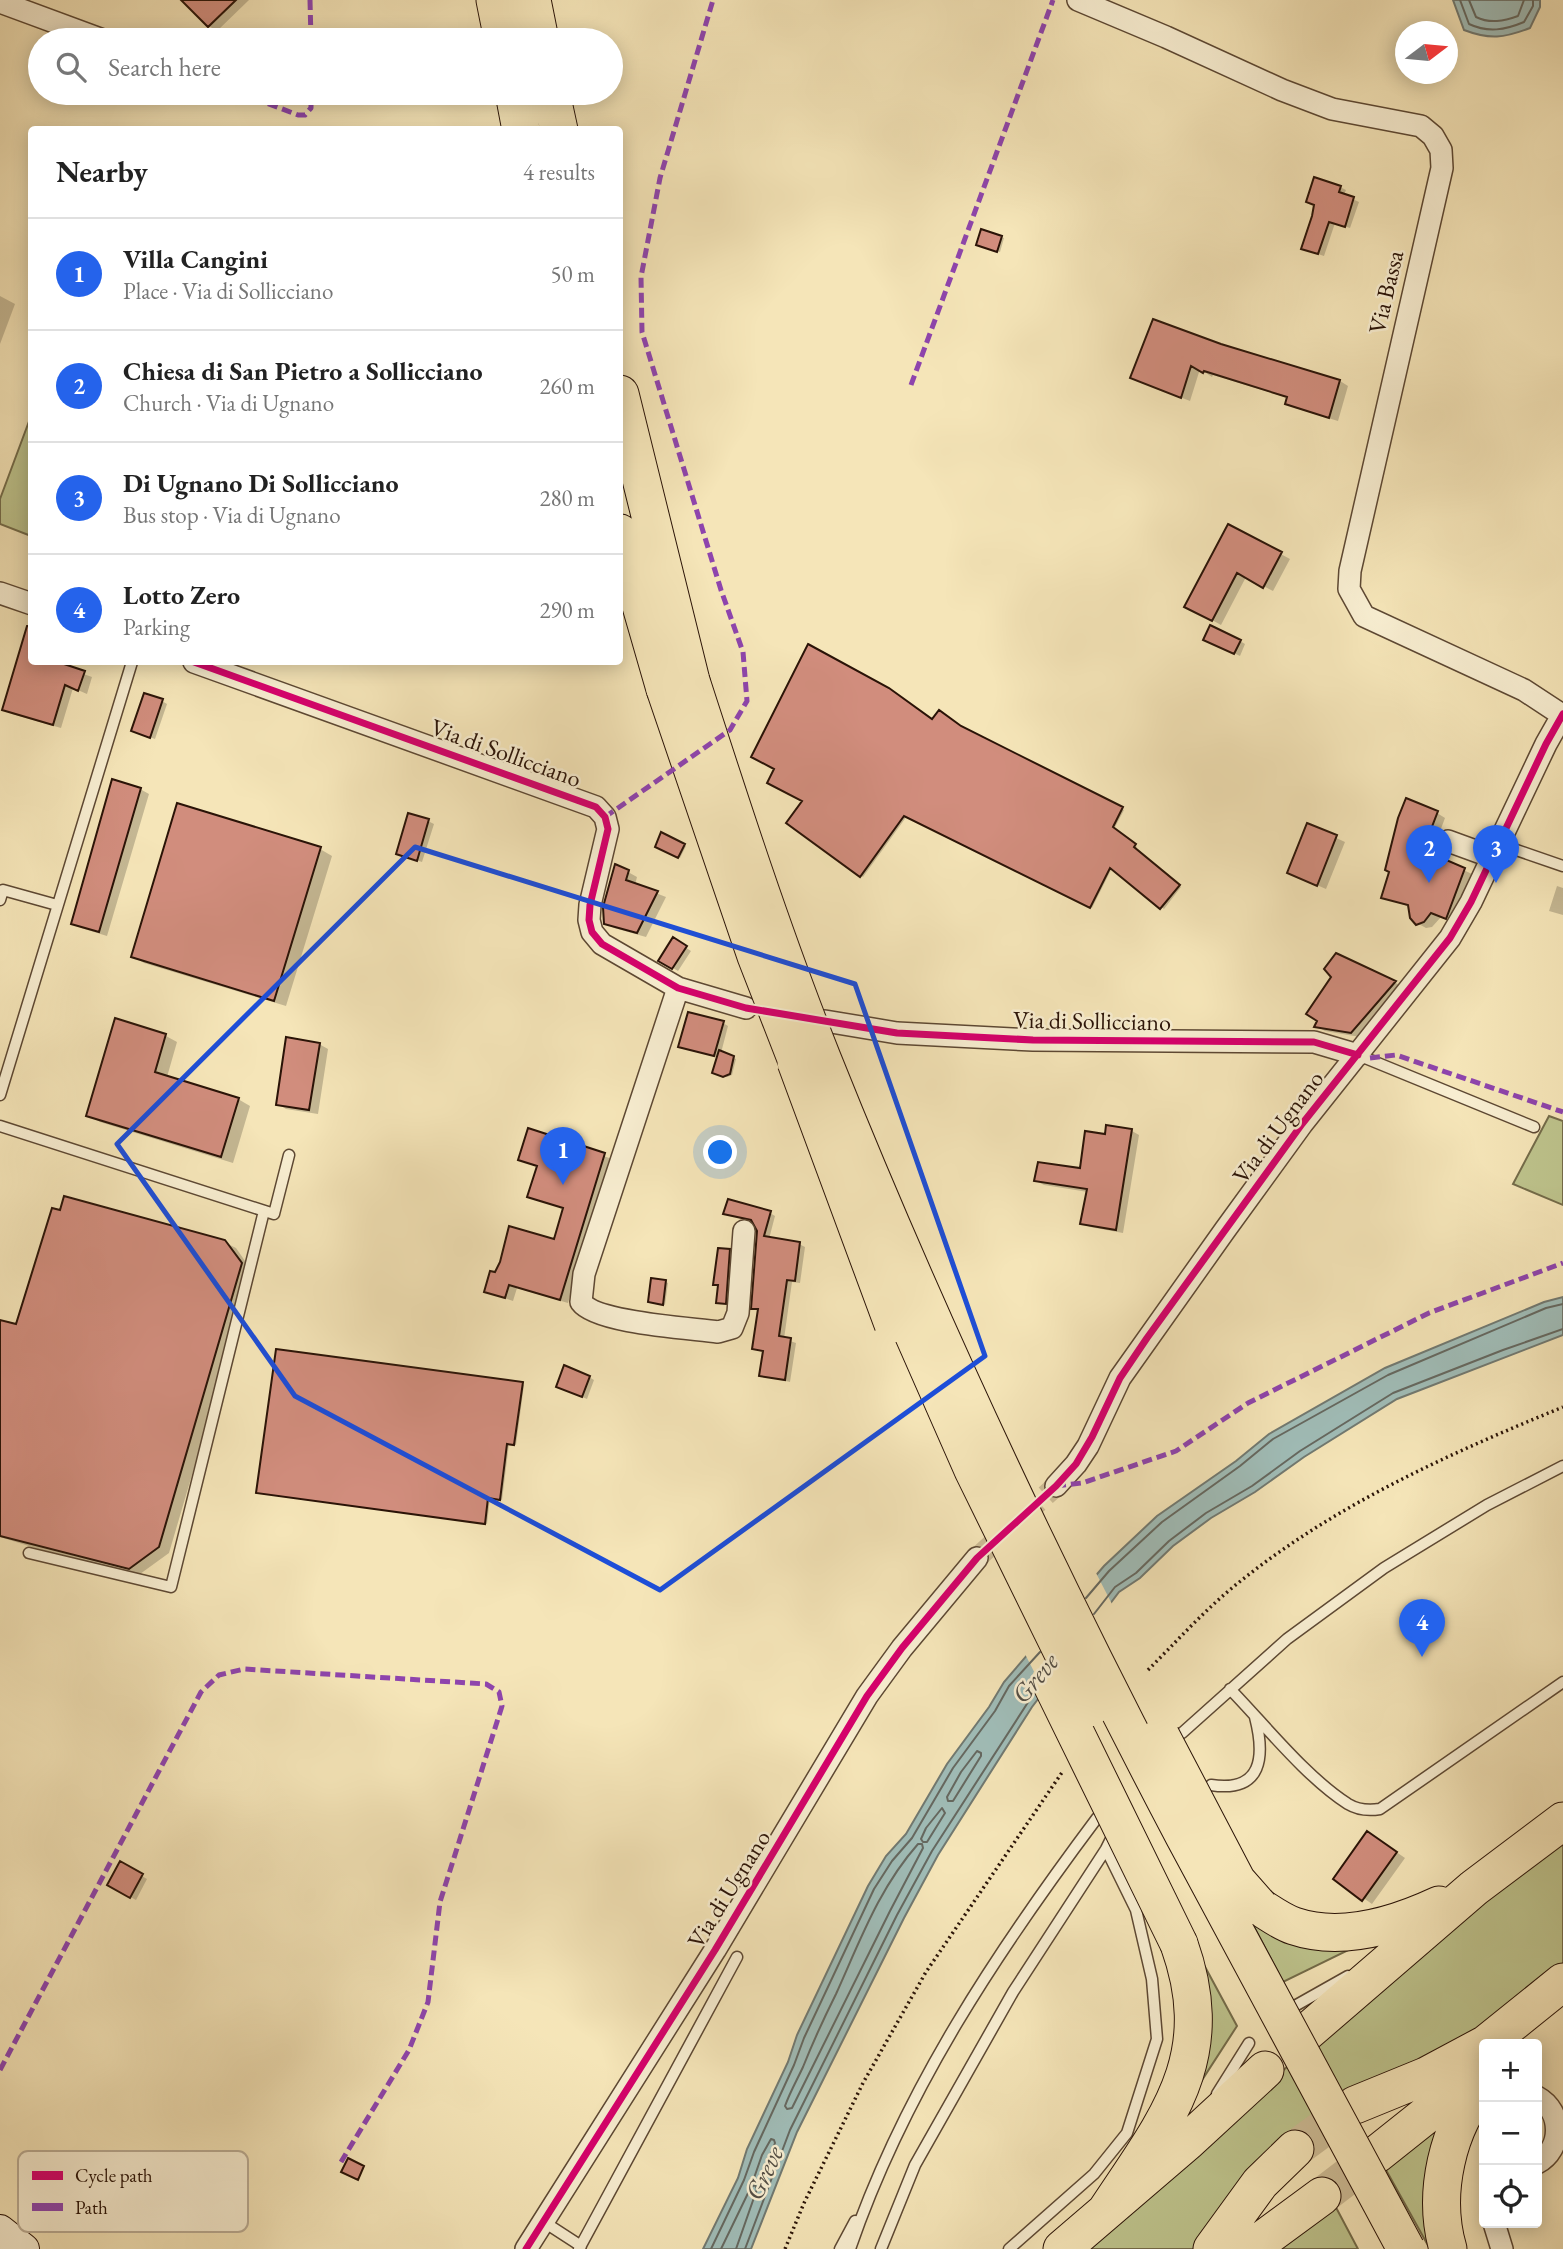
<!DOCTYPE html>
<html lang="en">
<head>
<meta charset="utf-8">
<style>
	body { margin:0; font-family:"EB Garamond",serif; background:#f2f2f2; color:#222 }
	.controls { position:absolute; right:21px; bottom:21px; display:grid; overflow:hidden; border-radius:7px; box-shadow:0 4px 18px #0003 }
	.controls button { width:63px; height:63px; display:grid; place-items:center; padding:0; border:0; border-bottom:2px solid #e0e0e0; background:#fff; color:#222; font:35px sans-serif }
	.compass { position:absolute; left:1395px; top:21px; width:63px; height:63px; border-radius:50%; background:#fff; box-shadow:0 4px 18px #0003; rotate:74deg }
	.you { position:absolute; left:721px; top:1153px; width:24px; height:24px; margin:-18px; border:5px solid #fff; border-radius:50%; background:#1a73e8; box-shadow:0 0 0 10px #1a73e833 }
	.badge { display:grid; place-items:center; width:46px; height:46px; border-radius:50%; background:#2563eb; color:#fff; font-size:23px; font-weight:700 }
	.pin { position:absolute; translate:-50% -58px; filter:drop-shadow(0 2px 4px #0008) }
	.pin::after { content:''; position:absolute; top:37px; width:24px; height:21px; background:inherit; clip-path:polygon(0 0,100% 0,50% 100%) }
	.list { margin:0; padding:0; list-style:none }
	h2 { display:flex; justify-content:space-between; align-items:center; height:91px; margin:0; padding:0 28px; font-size:30px }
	h2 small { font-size:23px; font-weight:400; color:#767676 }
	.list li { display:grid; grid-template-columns:46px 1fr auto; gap:21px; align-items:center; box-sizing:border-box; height:112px; padding:0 28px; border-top:2px solid #e0e0e0 }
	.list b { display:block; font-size:26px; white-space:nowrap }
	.list p { margin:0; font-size:23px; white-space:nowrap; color:#767676 }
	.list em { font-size:23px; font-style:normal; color:#767676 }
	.icon { flex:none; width:38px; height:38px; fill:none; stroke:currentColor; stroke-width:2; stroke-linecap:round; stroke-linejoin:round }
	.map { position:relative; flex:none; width:1563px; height:2249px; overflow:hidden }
	.search { position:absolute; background:#fff; box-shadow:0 4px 18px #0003; left:28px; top:28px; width:595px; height:77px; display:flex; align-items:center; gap:18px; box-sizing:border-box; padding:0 24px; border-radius:38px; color:#767676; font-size:26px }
	.panel { position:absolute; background:#fff; box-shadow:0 4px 18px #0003; left:28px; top:126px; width:595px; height:539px; border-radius:7px }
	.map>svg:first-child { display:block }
	.green { fill:#bec48d; stroke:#746c4a; stroke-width:2 }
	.water { fill:#a0bdb8; stroke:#717971; stroke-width:2 }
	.pier { fill:#f5e5b8 }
	.shadow { fill:#0003 }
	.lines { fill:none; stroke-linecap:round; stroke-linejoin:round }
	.shore { stroke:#656860; stroke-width:2 }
	.building { fill:#d18d7d; stroke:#2a1307; stroke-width:2 }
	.minor-tunnel { stroke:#ccbb95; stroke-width:21; stroke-dasharray:21 10; stroke-linecap:butt }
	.trunk-tunnel { stroke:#ccbb95; stroke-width:37; stroke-dasharray:37 18; stroke-linecap:butt }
	.service-casing { stroke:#5d4833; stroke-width:13 }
	.minor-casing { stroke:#5d4833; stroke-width:24 }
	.secondary-casing { stroke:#2a1307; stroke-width:32 }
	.trunk-casing { stroke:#2a1307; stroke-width:39 }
	.path { stroke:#2a1307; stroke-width:3.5; stroke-dasharray:2 3.5; stroke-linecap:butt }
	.service { stroke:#f8eed1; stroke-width:10 }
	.minor { stroke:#f8eed1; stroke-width:21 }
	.secondary { stroke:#f8eed1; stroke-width:30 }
	.trunk { stroke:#f5e5b8; stroke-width:37 }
	.trunk-bridge-casing { stroke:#2a1307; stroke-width:39; stroke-linecap:butt }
	.trunk-bridge { stroke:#f5e5b8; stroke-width:37 }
	.quiet { stroke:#8e44ad; stroke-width:5; stroke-dasharray:10 5; stroke-linecap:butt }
	.cycleway-casing { stroke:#f8eed1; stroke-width:11 }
	.cycleway { stroke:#d6006c; stroke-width:7 }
	.marked { fill:none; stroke:#1d4ed8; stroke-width:5; stroke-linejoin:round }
	.labels { text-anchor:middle; stroke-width:5; stroke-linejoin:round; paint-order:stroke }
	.street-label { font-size:24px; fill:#2a1307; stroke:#f8eed1 }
	.water-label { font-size:26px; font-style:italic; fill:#534e45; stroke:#f8eed1 }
	.key { fill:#f8eed1; stroke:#baac94; stroke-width:2 }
	.key-label { font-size:19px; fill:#2a1307 }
</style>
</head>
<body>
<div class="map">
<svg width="1563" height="2249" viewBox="0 0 1563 2249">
	<rect width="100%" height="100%" fill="#f5e5b8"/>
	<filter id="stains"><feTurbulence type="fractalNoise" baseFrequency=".00286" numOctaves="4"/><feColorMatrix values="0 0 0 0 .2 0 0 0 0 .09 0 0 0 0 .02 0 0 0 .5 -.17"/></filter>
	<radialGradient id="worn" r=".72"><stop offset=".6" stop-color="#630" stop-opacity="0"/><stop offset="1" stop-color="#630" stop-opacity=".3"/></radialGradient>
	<path class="green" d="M31 416V536L0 524V499Z
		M1549 1116 1563 1121V1205L1513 1184Z
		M1563 1839V1971L1506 2020 1345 2101 1292 2135 1195 2249H1077L1400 1969Z
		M1239 1898 1367 1941 1283 1982Z
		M1190 1939 1237 2026 1182 2111Z
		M1452 2105 1430 2249 1381 2161Z
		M1331 2198 1358 2249H1266Z"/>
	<path class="water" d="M1453 0H1540V7L1530 28C1504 38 1490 40 1464 30Z
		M1563 1297V1335L1397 1399 1304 1457 1255 1492 1211 1518 1173 1546 1140 1578 1119 1592 1032 1707 938 1855 904 1918 797 2132 751 2249H703L738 2178 747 2149 788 2062 797 2035 868 1886 886 1856 906 1834 947 1764 989 1707 1004 1682 1104 1566 1157 1516 1236 1461 1269 1434 1385 1368 1544 1302Z"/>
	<path class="pier" d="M1095 1571 1113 1606 1046 1695 1025 1654Z"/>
	<path class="shadow" d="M187 0H249L217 31 209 26Z
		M1340 187 1346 190 1344 195 1359 202 1350 228 1335 223 1324 256 1309 251Z
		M983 231 1004 238 1000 252 980 246Z
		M0 296 15 304 0 344Z
		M1221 345 1340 381 1348 386 1338 421 1295 408 1287 403 1288 398 1213 375 1212 377 1200 369 1190 401 1132 378Z
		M1229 526 1290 559 1273 591 1246 577 1221 625 1187 606Z
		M1240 641 1245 644 1240 656 1211 642Z
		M32 662H50L92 677 87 694 73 688 61 728 12 714 4 709Z
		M162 701 167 704 155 739 133 731Z
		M933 722 962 728 1124 810 1114 829 1137 847 1135 849 1181 887 1164 909 1112 868 1092 908 907 816 863 877 788 822Z
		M140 789 149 794 107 936 81 928 73 923Z
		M1437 813 1445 818 1431 855 1472 874 1455 922 1441 917 1432 927 1426 928 1417 923 1410 907 1383 897Z
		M428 821 434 824 422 862 398 854Z
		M1308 825 1345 842 1326 889 1289 873Z
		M662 835 686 846 680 858 657 846Z
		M320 849 332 856 286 1006 144 963 133 956Z
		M628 872 637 877 635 885 666 897 646 937 614 928 605 923Z
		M1557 886 1563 888V915L1549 911Z
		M674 940 691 951 678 971 660 960Z
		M1337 955 1404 987 1360 1037 1325 1031 1316 1026 1333 977Z
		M116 1020 166 1036 177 1042 167 1077 238 1099 250 1106 233 1163 100 1122 88 1115Z
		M723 1023 728 1026 721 1053 736 1059 732 1075 727 1077 716 1073 719 1058 686 1049Z
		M319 1044 328 1049 318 1114 286 1109 278 1104Z
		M530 1130 612 1159 568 1303 517 1288 513 1301 486 1291 496 1275 556 1241 565 1209 529 1196 539 1167 520 1159Z
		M1132 1131 1139 1135 1123 1233 1090 1227 1082 1223 1088 1192 1044 1185 1036 1181 1081 1170 1107 1136Z
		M770 1213 775 1216 769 1239 799 1244 805 1247 800 1283 792 1282 784 1339 796 1343 790 1382 761 1375 765 1352 754 1348 760 1311 753 1308 759 1231 753 1221 726 1214Z
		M224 1242 236 1248 252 1271 169 1553 140 1574 48 1552 0 1537V1322L17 1326Z
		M729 1251 734 1254 731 1306 718 1302 720 1286 715 1284Z
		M666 1282 668 1283 665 1305 652 1303Z
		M589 1377 594 1380 587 1399 563 1389Z
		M522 1384 524 1385 516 1445 509 1444 502 1500 490 1498 487 1524 260 1493Z
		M1376 1838 1405 1858 1372 1904 1335 1878Z
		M121 1864 147 1879 136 1900 109 1885Z"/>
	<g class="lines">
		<path class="shore" d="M1460 0 1469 24C1488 33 1505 30 1524 22L1533 6V0
			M1469 0 1476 17C1490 24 1504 21 1518 16L1524 0
			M1086 1598 1109 1571 1162 1522 1240 1466 1273 1439 1388 1375 1546 1308 1563 1304
			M1094 1614 1115 1587 1136 1573 1169 1541 1206 1513 1252 1486 1300 1451 1393 1393 1503 1350 1563 1329
			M977 1751 981 1753V1756L953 1801H948L947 1797 961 1772Z
			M942 1808 945 1813 927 1842H923L921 1839 926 1828Z
			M918 1844H922L923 1848 890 1911 792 2108 787 2109 785 2106C790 2092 797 2080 803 2067 813 2042 824 2018 836 1994 860 1941 879 1888 918 1844Z
			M771 2139 774 2140 775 2143 761 2180 757 2182 754 2178 762 2155Z
			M711 2249 744 2180 754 2152 794 2065 804 2038 874 1889 892 1861 912 1838 953 1768 995 1711 1009 1686 1040 1652
			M721 2249 751 2187 755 2185 757 2189 736 2249
			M745 2249 790 2130 897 1915 932 1851 1034 1693"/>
	</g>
	<path class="building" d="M181 0H236L208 27Z
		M1314 177 1341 186 1339 192 1354 197 1345 227 1329 222 1318 254 1301 249 1312 216 1314 205 1306 202Z
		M981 229 1002 236 997 252 976 245Z
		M1153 319 1221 344 1340 380 1329 418 1285 404 1287 397 1204 371 1203 373 1191 366 1181 398 1130 378Z
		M1228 524 1282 552 1263 588 1237 573 1212 621 1184 607Z
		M1210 625 1241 640 1234 654 1203 640Z
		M27 626H32V662H58L85 671 78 691 65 685 53 725 2 710Z
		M808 644 889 688 932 719 939 710 961 726 1123 807 1113 827 1136 844 1134 847 1180 885 1160 909 1110 868 1090 908 904 816 860 877 786 823 802 801 767 783 774 769 751 757Z
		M144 693 163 699 150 738 131 731Z
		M112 779 141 788 99 932 71 924Z
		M1406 798 1438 811 1423 850 1465 868 1446 919 1431 913 1424 922 1416 925 1410 918 1408 905 1381 898 1389 872 1385 870 1398 818Z
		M177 803 321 847 274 1001 131 957Z
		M408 813 429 819 417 861 396 854Z
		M1307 823 1337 835 1317 886 1287 873Z
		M661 832 685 844 678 858 655 847Z
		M615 864 629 870 626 880 658 891 637 933 604 924 603 907Z
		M673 937 687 946 672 969 658 961Z
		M1336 953 1396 981 1351 1033 1314 1027 1317 1021 1306 1014 1331 977 1324 969Z
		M688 1012 724 1021 714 1056 678 1047Z
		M115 1018 166 1034 155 1072 239 1098 221 1157 86 1116Z
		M286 1037 320 1043 309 1110 276 1105Z
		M719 1050 734 1056 730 1074 723 1077 712 1073Z
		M1106 1125 1132 1129 1116 1230 1080 1224 1087 1189 1034 1181 1038 1162 1080 1168 1085 1131 1105 1134Z
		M528 1128 605 1153 560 1300 509 1285 505 1298 484 1292 490 1271 495 1272 500 1262 509 1226 554 1239 563 1208 527 1197 537 1166 518 1160Z
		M64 1196 225 1240 242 1263 159 1547 129 1569 0 1536V1320L16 1324 52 1208 60 1210Z
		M728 1199 771 1211 764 1236 800 1242 795 1281 787 1280 779 1336 791 1338 785 1380 759 1376 763 1351 752 1349 758 1309H751L757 1231 751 1220 723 1214Z
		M718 1248 730 1249 726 1304 716 1303 718 1285H713Z
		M651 1278 666 1280 663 1305 648 1302Z
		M276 1349 523 1382 514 1445 507 1444 500 1500 488 1498 485 1524 256 1493Z
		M564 1365 590 1376 582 1397 556 1387Z
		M1367 1831 1397 1852 1362 1901 1333 1879Z
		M120 1861 143 1874 130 1898 107 1885Z
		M348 2158 364 2166 358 2180 341 2172Z"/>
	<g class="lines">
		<path class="minor-tunnel" d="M977 1558 1056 1486"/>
		<path class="trunk-tunnel" d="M1295 2149 1355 2105
			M1322 2196 1377 2154"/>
		<defs>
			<path id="service" d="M1499 844 1563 866
				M0 900 3 890 57 905
				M1358 1055 1534 1127
				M0 1095 132 662
				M0 1126 274 1214 289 1155
				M29 1553 171 1587 264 1211
				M1230 1689C1264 1724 1307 1778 1348 1804 1358 1810 1368 1811 1380 1809L1563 1682
				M1182 1733 1287 1639 1384 1568 1487 1505 1563 1466
				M1211 1785C1263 1793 1265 1756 1255 1717
				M1293 2007 1348 1976
				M1217 2094 1249 2043
				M544 2222 581 2246
				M579 2249 737 1957
				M840 2249 855 2221
				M850 2249C904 2091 998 1950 1097 1818
				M881 2249 915 2165 1013 1992 1106 1849 1113 1835
				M1009 2249 1094 2174 1127 2133 1157 2039 1152 1979 1136 1910 1106 1849"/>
			<path id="minor" d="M1078 0 1166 37 1282 90 1332 109 1421 126 1433 136 1441 150 1442 168 1350 571 1349 589 1364 616 1524 690 1562 715
				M0 2 103 40
				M0 593 32 604
				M194 662 596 807 605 817 608 829 590 905 589 920 592 932 602 944 678 988 746 1008
				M1448 841 1492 857
				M678 988 584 1274 581 1302C596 1323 689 1328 718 1332L732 1328 738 1313 744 1231
				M825 1021 897 1033 1033 1040 1314 1042 1358 1055
				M1056 1486 1076 1464 1088 1446 1120 1378 1225 1230 1302 1124 1450 938 1471 902 1546 744 1563 714
				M1537 2097C1563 2111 1563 2149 1537 2163
				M1494 2223 1502 2249
				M526 2249 715 1950 867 1696 902 1648 977 1558"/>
			<path id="secondary" d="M0 2230 24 2249"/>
			<path id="trunk" d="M495 0 503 40
				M532 0 540 40
				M514 93 521 130
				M551 93 559 130
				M620 394 691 681
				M620 533 665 689
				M1260 1907C1271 1914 1282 1922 1294 1926 1341 1942 1396 1925 1439 1905
				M1307 2032 1474 1888 1563 1821
				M1486 2044 1563 1982
				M1355 2105 1426 2076 1484 2045
				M1377 2154 1480 2072
				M1106 2211C1166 2120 1220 2059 1179 1944
				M1062 2249 1188 2141 1265 2070
				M1212 2249 1260 2183 1295 2149
				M1250 2249 1322 2196
				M1448 2249C1432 2194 1447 2127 1484 2084"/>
		</defs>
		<use href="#service" class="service-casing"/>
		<use href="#minor" class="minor-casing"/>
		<use href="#secondary" class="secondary-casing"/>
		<use href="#trunk" class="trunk-casing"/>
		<path class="path" d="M1148 1670C1176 1642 1202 1613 1232 1588 1330 1507 1446 1455 1563 1407
			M785 2249 804 2203 863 2083 926 1972 1063 1771"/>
		<use href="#service" class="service"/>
		<use href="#minor" class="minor"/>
		<use href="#secondary" class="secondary"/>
		<use href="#trunk" class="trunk"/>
		<defs>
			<path id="trunk-bridge" d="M691 681C732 808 773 935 822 1058 928 1323 1051 1583 1184 1836 1257 1974 1332 2111 1406 2249
				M665 689 756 956 802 1074
				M796 1062 893 1324
				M896 1295 973 1470 1090 1708
				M1050 1681 1179 1944
				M1161 1736 1237 1881 1260 1907"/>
		</defs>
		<use href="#trunk-bridge" class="trunk-bridge-casing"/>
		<use href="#trunk-bridge" class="trunk-bridge"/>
		<path class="quiet" d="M310 0 311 40
			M240 93 298 115H305L311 108V93
			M911 385 1053 0
			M605 817 730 730 747 701 743 652 721 590 642 332 641 277 660 178 713 0
			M1370 1058 1396 1055 1563 1112
			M1056 1486 1082 1483 1176 1451 1248 1403 1429 1313 1563 1263
			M0 2070 201 1692 219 1675 244 1669 486 1684 499 1692 502 1706 440 1902 428 2002 409 2050 341 2162"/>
		<defs>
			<path id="cycleway" d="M194 662 596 807 605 817 608 829 590 905 589 920 592 932 602 944 678 988 746 1008 897 1033 1033 1040 1314 1042 1358 1055
				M526 2249 715 1950 867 1696 902 1648 977 1558 1056 1486 1076 1464 1092 1437 1120 1378 1147 1338 1302 1124 1450 938 1471 902 1546 744 1563 714"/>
		</defs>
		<use href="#cycleway" class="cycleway-casing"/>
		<use href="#cycleway" class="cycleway"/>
	</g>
	<path class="marked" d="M415 847 855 984 985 1356 660 1590 295 1396 117 1144Z"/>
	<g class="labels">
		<g class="street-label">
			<text transform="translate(1386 292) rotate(-77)" y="8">Via Bassa</text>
			<text transform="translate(506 753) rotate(20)" y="8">Via di Sollicciano</text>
			<text transform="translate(1092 1021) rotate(1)" y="8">Via di Sollicciano</text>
			<text transform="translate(1278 1127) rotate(-53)" y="8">Via di Ugnano</text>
			<text transform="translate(729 1889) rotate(-58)" y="8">Via di Ugnano</text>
		</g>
		<g class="water-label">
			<text transform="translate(1035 1678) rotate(-50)" y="9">Greve</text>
			<text transform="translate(764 2173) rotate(-65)" y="9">Greve</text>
		</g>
	</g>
	<rect x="18" y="2151" width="230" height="81" rx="10" class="key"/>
	<rect x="32" y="2171" width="31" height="9" fill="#d6006c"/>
	<rect x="32" y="2203" width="31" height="8" fill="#8e44ad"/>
	<g class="key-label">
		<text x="75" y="2182">Cycle path</text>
		<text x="75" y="2214">Path</text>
	</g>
	<rect width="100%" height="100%" filter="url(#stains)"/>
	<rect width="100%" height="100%" fill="url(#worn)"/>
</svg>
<div class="controls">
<button>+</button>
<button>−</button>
<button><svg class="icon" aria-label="locate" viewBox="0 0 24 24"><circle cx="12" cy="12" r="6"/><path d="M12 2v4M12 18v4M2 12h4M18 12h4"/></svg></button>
</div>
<svg class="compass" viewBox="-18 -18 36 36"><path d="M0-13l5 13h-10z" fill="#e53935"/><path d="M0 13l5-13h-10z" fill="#767676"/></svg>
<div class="you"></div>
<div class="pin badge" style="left:563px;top:1185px">1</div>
<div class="pin badge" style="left:1429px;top:883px">2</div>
<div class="pin badge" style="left:1496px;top:883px">3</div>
<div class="pin badge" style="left:1422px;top:1657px">4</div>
<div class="search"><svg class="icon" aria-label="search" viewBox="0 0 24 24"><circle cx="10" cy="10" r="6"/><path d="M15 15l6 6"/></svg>Search here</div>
<section class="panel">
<h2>Nearby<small>4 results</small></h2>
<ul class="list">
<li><span class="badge">1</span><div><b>Villa Cangini</b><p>Place · Via di Sollicciano</p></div><em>50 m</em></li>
<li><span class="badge">2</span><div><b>Chiesa di San Pietro a Sollicciano</b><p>Church · Via di Ugnano</p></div><em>260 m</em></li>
<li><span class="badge">3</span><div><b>Di Ugnano Di Sollicciano</b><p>Bus stop · Via di Ugnano</p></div><em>280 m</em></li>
<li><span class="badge">4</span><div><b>Lotto Zero</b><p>Parking</p></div><em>290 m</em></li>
</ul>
</section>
</div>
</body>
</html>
